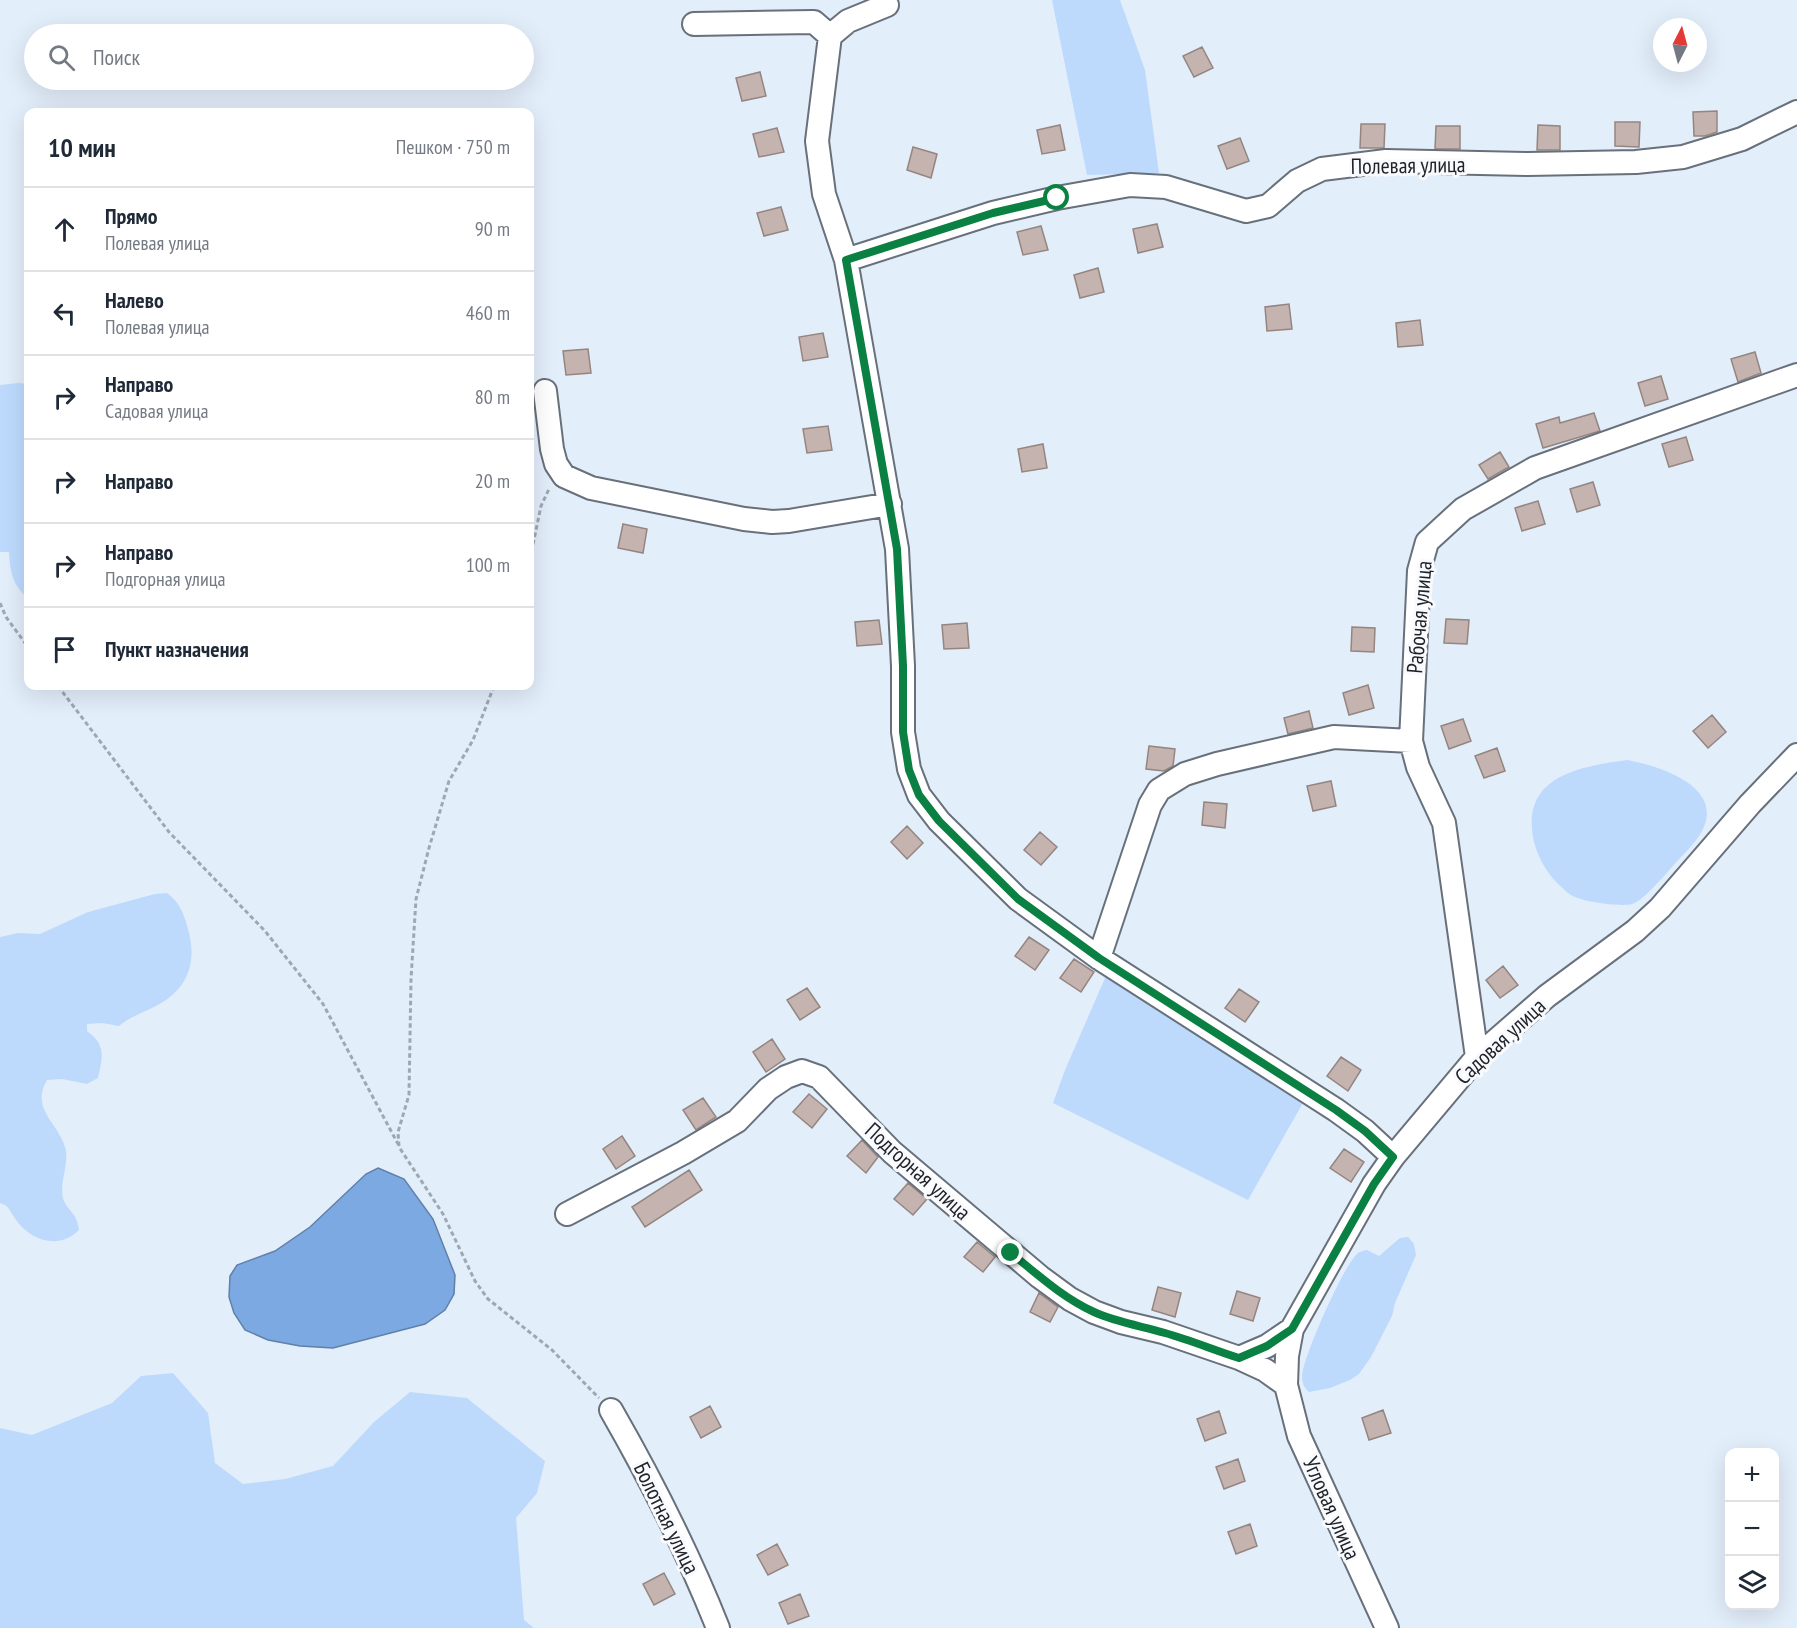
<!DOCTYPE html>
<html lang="ru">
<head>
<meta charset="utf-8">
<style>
	body { margin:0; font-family:"PT Sans Narrow",sans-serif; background:#f2f2f3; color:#1f2937 }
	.controls { position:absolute; right:18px; bottom:18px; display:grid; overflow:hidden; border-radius:12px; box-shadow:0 6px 24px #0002 }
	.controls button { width:54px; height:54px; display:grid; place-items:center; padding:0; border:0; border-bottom:2px solid #e0e1e3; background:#fff; color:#1f2937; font:30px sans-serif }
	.compass { position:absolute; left:1653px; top:18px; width:54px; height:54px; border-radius:50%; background:#fff; box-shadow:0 6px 24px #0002; rotate:6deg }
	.stop { position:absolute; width:18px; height:18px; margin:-14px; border:4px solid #0b8043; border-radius:50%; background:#fff }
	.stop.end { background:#0b8043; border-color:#fff; box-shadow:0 2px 6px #0008 }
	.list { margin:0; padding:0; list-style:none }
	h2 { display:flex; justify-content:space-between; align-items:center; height:78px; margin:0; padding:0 24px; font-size:26px }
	h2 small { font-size:20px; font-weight:400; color:#747a83 }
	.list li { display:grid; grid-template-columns:39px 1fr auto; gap:18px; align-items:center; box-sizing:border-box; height:84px; padding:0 24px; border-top:2px solid #e0e1e3 }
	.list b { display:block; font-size:22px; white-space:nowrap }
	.list p { margin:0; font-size:20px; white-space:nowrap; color:#747a83 }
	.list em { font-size:20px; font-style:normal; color:#747a83 }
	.icon { flex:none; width:33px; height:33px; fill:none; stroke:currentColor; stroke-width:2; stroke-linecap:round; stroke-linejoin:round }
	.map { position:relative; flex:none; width:1797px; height:1628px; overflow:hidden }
	.search { position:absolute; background:#fff; box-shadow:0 6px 24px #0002; left:24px; top:24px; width:510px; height:66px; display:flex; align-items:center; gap:15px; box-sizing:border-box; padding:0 21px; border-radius:33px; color:#747a83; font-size:22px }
	.panel { position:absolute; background:#fff; box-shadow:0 6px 24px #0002; left:24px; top:108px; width:510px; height:582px; border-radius:12px }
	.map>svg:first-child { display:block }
	.green { fill:#bddafd }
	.water { fill:#7ca9e1; stroke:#6080a9; stroke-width:1.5 }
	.building { fill:#c4b3ae; stroke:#958580; stroke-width:1.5 }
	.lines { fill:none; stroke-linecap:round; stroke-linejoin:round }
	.minor-casing { stroke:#67707b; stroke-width:26 }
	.path { stroke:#9fa8b2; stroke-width:3; stroke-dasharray:4.5 3; stroke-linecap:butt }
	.minor { stroke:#fff; stroke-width:22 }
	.route { stroke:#0b8043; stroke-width:8 }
	.labels { text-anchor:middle; stroke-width:6; stroke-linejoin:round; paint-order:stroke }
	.street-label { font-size:22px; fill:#1e2227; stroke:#f8fafd }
</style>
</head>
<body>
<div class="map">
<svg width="1797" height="1628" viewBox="0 0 1797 1628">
	<rect width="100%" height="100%" fill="#e3eefb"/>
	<path class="green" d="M1052 0H1120L1145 70 1159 173 1087 175Z
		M19 383 28 384V598C13 586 10 572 9 552H0V385Z
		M1627 760C1655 765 1719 784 1705 824 1700 840 1683 854 1672 867 1664 876 1643 901 1632 904 1620 907 1584 902 1573 896 1568 894 1563 888 1559 885 1544 870 1533 849 1532 828 1528 774 1585 766 1627 760Z
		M167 893C181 903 185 917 189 933 197 965 186 991 156 1006 143 1013 131 1016 119 1026L102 1023 87 1024V1031C106 1045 103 1056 98 1078L87 1084 62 1079 47 1080C30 1108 58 1123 65 1147 70 1163 59 1182 63 1198 67 1211 77 1212 79 1230 59 1250 31 1241 16 1220 10 1212 10 1206 0 1203V937L18 933 40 934 88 912 155 894Z
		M1108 971 1304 1101 1248 1200 1053 1103 1065 1070Z
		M1408 1237 1414 1244 1416 1255 1395 1303 1392 1316 1371 1357 1359 1374 1350 1380 1330 1388 1309 1392C1304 1388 1302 1383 1302 1376 1303 1357 1344 1264 1358 1253 1360 1252 1365 1250 1367 1250L1379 1256 1400 1238Z
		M173 1373 208 1413 215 1463 243 1484 285 1479 333 1466 374 1422 410 1392 467 1398 545 1461 537 1493 516 1518 524 1620 534 1628H0V1428L32 1435 112 1403 141 1376Z"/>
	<path class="water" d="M378 1168 404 1179 433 1219 455 1275 454 1294 445 1310 425 1324 333 1348 300 1346 268 1340 245 1330 234 1313 229 1297 230 1276 237 1265 275 1251 310 1227 366 1174Z"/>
	<path class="building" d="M1202 47 1213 68 1194 77 1183 56Z
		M760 72 766 96 742 101 736 78Z
		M1717 111V132L1705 136H1694L1693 112Z
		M1615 122H1640L1639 147 1615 146Z
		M1361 124H1385L1384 148H1360Z
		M1060 125 1065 150 1042 154 1037 130Z
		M1538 125 1560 126V150H1537Z
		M1436 126H1460V149H1435Z
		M777 128 784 152 759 157 753 134Z
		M1240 138 1249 161 1227 169 1218 146Z
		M913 147 937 154 931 178 907 170Z
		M781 207 788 230 764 236 757 213Z
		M1157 224 1163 247 1138 253 1133 229Z
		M1041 226 1048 250 1023 255 1017 232Z
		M1098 268 1104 292 1080 298 1074 275Z
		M1289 304 1292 329 1267 331 1265 307Z
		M1420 320 1423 345 1398 347 1396 323Z
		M823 333 828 357 803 361 799 337Z
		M588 349 591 373 566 375 563 351Z
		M1755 352 1761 373 1738 382 1731 359Z
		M1661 376 1668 399 1645 406 1638 383Z
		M1594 413 1600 431 1543 448 1536 424 1559 417 1560 423Z
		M828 426 832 450 807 453 803 429Z
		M1686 437 1693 460 1669 467 1662 444Z
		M1043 444 1047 468 1022 472 1018 449Z
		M1500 452 1509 467 1488 479 1479 465Z
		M1593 482 1600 505 1577 512 1570 489Z
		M1538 501 1545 524 1522 531 1515 508Z
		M623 524 647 529 643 553 618 548Z
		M1446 619 1469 620 1467 644 1444 643Z
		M879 620 882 644 857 646 855 622Z
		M967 623 969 648 944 649 942 625Z
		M1352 627 1375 628 1374 652 1351 651Z
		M1368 685 1374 708 1349 715 1343 693Z
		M1309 711 1313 728 1288 734 1284 718Z
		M1712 715 1726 732 1708 748 1693 731Z
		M1463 719 1471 741 1449 749 1441 726Z
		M1149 746 1175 749 1173 766 1164 771 1146 769Z
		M1497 748 1505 771 1484 778 1475 756Z
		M1331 781 1336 806 1313 811 1307 786Z
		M1204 802 1227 804 1225 828 1202 825Z
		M907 826 923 843 907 859 891 842Z
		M1040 832 1057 847 1041 865 1024 850Z
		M1029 937 1049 950 1035 970 1015 956Z
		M1074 959 1094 972 1081 992 1060 978Z
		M1503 966 1518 985 1500 998 1486 980Z
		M807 988 820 1007 800 1020 787 1000Z
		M1239 989 1259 1002 1245 1022 1225 1008Z
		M772 1039 785 1059 766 1072 753 1052Z
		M1341 1057 1361 1070 1348 1091 1327 1076Z
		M809 1094 827 1109 812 1128 793 1112Z
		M703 1098 716 1117 696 1130 683 1110Z
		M622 1136 635 1156 616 1169 603 1149Z
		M862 1140 878 1157 866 1173 847 1156Z
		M1344 1149 1364 1162 1351 1182 1330 1168Z
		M689 1170 702 1190 645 1227 632 1207Z
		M908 1183 927 1199 913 1215 894 1199Z
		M977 1242 995 1257 983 1272 964 1257Z
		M1158 1287 1181 1293 1175 1317 1152 1310Z
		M1237 1291 1260 1298 1253 1321 1230 1314Z
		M1039 1293 1058 1307 1050 1322 1030 1312Z
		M710 1406 721 1427 701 1438 690 1417Z
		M1383 1410 1391 1433 1369 1440 1362 1418Z
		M1219 1411 1226 1433 1205 1441 1197 1419Z
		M1238 1459 1245 1481 1224 1489 1216 1467Z
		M1250 1524 1257 1546 1236 1554 1228 1532Z
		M777 1544 788 1565 768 1575 757 1555Z
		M664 1573 675 1594 654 1605 643 1584Z
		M800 1594 809 1616 788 1624 779 1603Z"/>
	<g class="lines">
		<defs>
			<path id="minor" d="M694 24 814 22 830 36 848 21 887 5
				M830 36 817 141 824 194 846 260
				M545 391 552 449 556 464 564 476 591 488 744 519 772 522 789 521 890 504
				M1099 958 1150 805 1159 790 1185 774 1217 764 1334 737 1411 741
				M1477 1057 1444 823 1418 767 1411 741 1419 571 1427 542 1463 509 1535 468 1797 375
				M1393 1157 1365 1131 1336 1110 1099 958 1018 899 939 821 919 795 909 769 903 732V666L897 549 846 260 993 213 1057 198 1130 185 1166 187 1246 211 1268 206 1297 181 1322 169 1386 161 1528 164 1636 162 1683 157 1742 139 1797 112
				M567 1214 683 1153 737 1121 768 1089 786 1077 802 1071 819 1077 892 1152 1040 1277 1070 1299 1094 1312 1121 1322 1163 1332 1239 1358 1265 1370 1286 1385
				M1239 1358 1267 1346 1292 1329
				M611 1410C650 1478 689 1555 718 1628
				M1387 1628 1299 1436 1286 1385 1287 1356 1292 1329 1374 1184 1393 1157 1477 1057 1547 996 1635 931 1660 908 1750 804 1797 755"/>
		</defs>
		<use href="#minor" class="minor-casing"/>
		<path class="path" d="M530 559 541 506 549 489
			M0 603 6 617 28 647
			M58 686 169 832 265 931 323 1004 398 1144
			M494 686 473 740 449 781 429 848 416 899 411 979 409 1095 398 1132 399 1147 443 1214 475 1281 488 1299 552 1350 599 1398"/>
		<use href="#minor" class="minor"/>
	</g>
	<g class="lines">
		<path class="route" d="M1011 1253C1037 1274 1063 1298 1094 1312 1116 1322 1141 1326 1165 1333 1190 1340 1214 1350 1239 1358L1267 1346 1292 1329 1374 1184 1393 1157 1365 1131 1336 1110 1099 958 1018 899 939 821 919 795 909 770 903 732V666L897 549 846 260 993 213 1057 198"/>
	</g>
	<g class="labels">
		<g class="street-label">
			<text transform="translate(1408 165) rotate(-1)" y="8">Полевая улица</text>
			<text transform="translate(1419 617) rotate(-85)" y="8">Рабочая улица</text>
			<text transform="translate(1500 1041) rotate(-43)" y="8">Садовая улица</text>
			<text transform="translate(918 1171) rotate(42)" y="8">Подгорная улица</text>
			<text transform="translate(1332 1508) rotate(66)" y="8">Угловая улица</text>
			<text transform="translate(667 1518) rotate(64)" y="8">Болотная улица</text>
		</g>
	</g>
</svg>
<div class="controls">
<button>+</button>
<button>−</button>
<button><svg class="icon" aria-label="layers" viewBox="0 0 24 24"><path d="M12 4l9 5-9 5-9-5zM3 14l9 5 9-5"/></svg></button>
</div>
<svg class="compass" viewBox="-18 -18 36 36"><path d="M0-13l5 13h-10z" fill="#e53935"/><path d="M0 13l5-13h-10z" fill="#747a83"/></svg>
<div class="stop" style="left:1057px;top:198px"></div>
<div class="stop end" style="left:1011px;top:1253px"></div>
<div class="search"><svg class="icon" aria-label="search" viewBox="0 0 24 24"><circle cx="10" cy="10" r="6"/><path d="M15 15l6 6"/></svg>Поиск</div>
<section class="panel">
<h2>10 мин<small>Пешком · 750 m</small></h2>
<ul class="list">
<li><svg class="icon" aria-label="ahead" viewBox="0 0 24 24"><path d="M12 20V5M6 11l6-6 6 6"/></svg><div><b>Прямо</b><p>Полевая улица</p></div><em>90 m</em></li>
<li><svg class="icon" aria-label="left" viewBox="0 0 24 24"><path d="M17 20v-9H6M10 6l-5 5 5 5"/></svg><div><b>Налево</b><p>Полевая улица</p></div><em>460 m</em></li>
<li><svg class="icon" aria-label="right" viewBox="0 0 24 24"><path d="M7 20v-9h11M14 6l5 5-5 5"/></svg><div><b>Направо</b><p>Садовая улица</p></div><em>80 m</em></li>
<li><svg class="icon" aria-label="right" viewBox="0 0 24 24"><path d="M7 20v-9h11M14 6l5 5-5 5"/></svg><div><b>Направо</b></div><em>20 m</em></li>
<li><svg class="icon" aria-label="right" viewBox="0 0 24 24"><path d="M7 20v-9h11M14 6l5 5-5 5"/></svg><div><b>Направо</b><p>Подгорная улица</p></div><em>100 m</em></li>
<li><svg class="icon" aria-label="arrive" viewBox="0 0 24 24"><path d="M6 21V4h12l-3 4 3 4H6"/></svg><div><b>Пункт назначения</b></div></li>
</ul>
</section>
</div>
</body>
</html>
